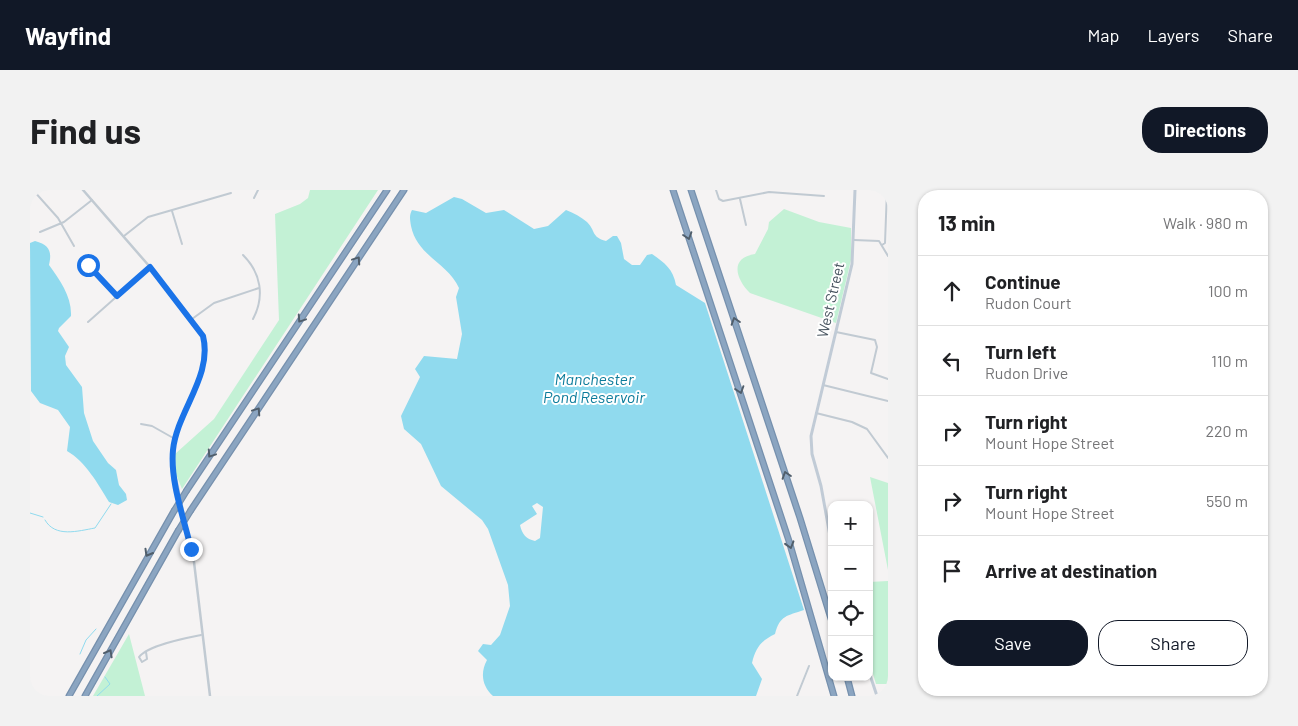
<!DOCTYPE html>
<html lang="en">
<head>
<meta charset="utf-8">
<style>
	body { margin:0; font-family:Barlow,sans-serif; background:#f2f2f2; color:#202124 }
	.controls { position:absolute; right:15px; bottom:15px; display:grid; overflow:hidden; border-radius:10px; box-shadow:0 1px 4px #0004 }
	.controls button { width:45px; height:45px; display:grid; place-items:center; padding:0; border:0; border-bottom:1px solid #e0e0e0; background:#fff; color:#202124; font:25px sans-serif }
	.stop { position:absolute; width:15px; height:15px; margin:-11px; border:4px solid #1a73e8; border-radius:50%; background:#fff }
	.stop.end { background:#1a73e8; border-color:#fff; box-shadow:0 1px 5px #0008 }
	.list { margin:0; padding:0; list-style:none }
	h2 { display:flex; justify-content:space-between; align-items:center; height:65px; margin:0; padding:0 20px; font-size:21px }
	h2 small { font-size:16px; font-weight:400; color:#757577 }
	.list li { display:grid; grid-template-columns:32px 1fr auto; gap:15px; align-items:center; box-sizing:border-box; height:70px; padding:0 20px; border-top:1px solid #e0e0e0 }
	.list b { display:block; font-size:19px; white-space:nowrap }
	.list p { margin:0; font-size:16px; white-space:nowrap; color:#757577 }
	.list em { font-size:16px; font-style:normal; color:#757577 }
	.actions { display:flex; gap:10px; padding:15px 20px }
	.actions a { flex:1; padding:11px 0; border:1px solid #111827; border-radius:20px; text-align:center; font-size:18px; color:#111827 }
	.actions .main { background:#111827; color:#fff }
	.icon { flex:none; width:28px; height:28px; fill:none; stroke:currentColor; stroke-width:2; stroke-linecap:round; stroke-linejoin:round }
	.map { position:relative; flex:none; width:858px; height:506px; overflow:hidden; border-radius:20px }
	header { display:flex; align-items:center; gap:30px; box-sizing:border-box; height:70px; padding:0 25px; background:#111827; color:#fff }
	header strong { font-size:24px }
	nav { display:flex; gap:28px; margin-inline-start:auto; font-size:18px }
	.intro { display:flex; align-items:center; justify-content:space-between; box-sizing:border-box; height:120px; padding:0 30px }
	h1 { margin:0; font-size:35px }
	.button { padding:12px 22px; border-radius:20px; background:#111827; color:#fff; font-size:18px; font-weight:700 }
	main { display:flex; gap:30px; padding:0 30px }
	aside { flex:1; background:#fff; border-radius:20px; box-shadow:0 1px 4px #0004 }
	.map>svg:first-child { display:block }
	.green { fill:#c3f1d5 }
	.water { fill:#90daee; fill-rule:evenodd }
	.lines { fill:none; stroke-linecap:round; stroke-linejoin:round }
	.stream { stroke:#90daee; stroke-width:1 }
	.motorway-casing { stroke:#7690ad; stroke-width:7 }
	.minor { stroke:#c1cad2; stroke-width:2 }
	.tertiary { stroke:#c1cad2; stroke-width:2.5 }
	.secondary { stroke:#c1cbd6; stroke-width:3 }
	.motorway { stroke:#8ba5c1; stroke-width:4.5 }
	.motorway-bridge-casing { stroke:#7690ad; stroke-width:7; stroke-linecap:butt }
	.motorway-bridge { stroke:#8ba5c1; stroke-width:4.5 }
	.oneway { stroke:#505e6b }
	.route { stroke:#1a73e8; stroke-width:6 }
	.labels { text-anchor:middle; stroke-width:4; stroke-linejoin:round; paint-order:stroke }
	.street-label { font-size:15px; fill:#4a5661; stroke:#fff }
	.water-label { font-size:16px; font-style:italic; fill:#0c7c9b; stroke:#fff }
</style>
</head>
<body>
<header>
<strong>Wayfind</strong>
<nav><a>Map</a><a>Layers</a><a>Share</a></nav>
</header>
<div class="intro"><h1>Find us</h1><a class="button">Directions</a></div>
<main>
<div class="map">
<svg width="858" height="506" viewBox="0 0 858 506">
	<rect width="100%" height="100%" fill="#f5f3f3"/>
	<path class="green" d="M280 0H348L152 299 146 284 145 264 184 229 249 130 245 24 270 14 278 8Z
		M754 19 789 32 821 38V70L806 133 720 103C706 89 699 68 725 64L738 39 739 32Z
		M840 287 858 293V380Z
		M858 391V494H846L839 471V392Z
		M99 444 115 506H63Z"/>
	<path class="water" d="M424 7 432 9 456 23 474 20 504 39 518 36 536 20C544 23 551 27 557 32 566 41 561 47 576 51L583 46H587L591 53 594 69 602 75H610L617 65 622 64C635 73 643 79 646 95L675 113 774 420C757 426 750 425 745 444 731 451 726 457 722 473L732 489 726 506H463C452 496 450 483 457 470L448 461 453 454 461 455 470 445 480 416 478 395 458 339 452 330 411 296 391 254 374 239 371 226 390 187 385 179 394 166 427 169 432 144 426 107 429 98C418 73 387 66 381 36 380 29 379 26 382 20L396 23ZM507 313 513 317 510 348 505 351C496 349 492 344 490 335L507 324 502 316Z
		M5 51C20 55 22 62 19 75 30 90 42 107 41 126L29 138 28 141 39 157 35 166 36 175 52 197 54 223 63 251 78 273 86 280 89 295 96 304 97 310 88 315 79 312C68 294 56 272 37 261L40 237 28 220 10 213 1 201 0 53Z"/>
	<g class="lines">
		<path class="stream" d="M0 323 13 327
			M15 330C25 348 48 341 65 338L81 314
			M50 464 56 450 66 439
			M67 506 80 494 75 487"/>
		<defs>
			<path id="motorway" d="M643 0 759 351 804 506
				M661 0 770 328 802 432
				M157 300 357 0
				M161 320 374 0
				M817 487 822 506
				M39 506 144 321
				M55 506 148 341"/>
		</defs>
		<use href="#motorway" class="motorway-casing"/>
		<path class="minor" d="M3 0 28 28 44 56
			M686 0 689 9 693 11 739 2 794 6
			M224 8 228 0
			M710 9 716 35
			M142 21 152 54
			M10 42 34 32 62 10
			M94 46 118 27 201 3
			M824 50 849 51 858 66
			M852 55 855 53 857 0
			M213 65C231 83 235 106 223 129
			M58 75 87 106
			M162 129 184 113 229 98
			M58 132 120 77
			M806 142 845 150 847 157 841 183 858 189
			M793 195 858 211
			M786 223 822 232 837 239 858 268
			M111 234 122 236 145 249
			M116 462 117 469 112 472 109 467C118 455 156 448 171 445
			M767 506 779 476"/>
		<path class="tertiary" d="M53 0 120 77 173 146C181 178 158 208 148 237 144 250 143 262 143 275L164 372 180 506"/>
		<path class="secondary" d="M802 357 791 296 782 264 781 246 822 74 825 0
			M839 482 847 506"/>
		<use href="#motorway" class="motorway"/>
		<defs>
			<path id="motorway-bridge" d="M144 321 157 300
				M148 341 161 320"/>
		</defs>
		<use href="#motorway-bridge" class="motorway-bridge-casing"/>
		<use href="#motorway-bridge" class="motorway-bridge"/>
	</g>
	<defs><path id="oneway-chevron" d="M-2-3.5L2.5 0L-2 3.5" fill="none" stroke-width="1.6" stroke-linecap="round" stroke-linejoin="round" transform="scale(1.25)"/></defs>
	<g class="oneway">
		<use href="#oneway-chevron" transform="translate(658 46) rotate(72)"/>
		<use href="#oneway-chevron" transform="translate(327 70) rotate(-56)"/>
		<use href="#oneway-chevron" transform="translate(271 129) rotate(124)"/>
		<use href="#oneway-chevron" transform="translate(705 131) rotate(-108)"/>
		<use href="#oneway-chevron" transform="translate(710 200) rotate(72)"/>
		<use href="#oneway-chevron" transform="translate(227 221) rotate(-56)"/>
		<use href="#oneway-chevron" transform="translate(181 264) rotate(124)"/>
		<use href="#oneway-chevron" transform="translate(756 285) rotate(-108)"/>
		<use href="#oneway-chevron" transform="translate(760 355) rotate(73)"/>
		<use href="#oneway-chevron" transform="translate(118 363) rotate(120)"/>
		<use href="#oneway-chevron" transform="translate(79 463) rotate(-61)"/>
	</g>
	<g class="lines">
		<path class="route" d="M58 75 87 106 120 77 173 146C183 186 147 221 143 260 140 292 154 328 161 359"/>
	</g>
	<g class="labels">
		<g class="street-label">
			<text transform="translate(801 110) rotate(-77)" y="5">West Street</text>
		</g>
		<g class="water-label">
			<text x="564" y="195">Manchester<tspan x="564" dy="18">Pond Reservoir</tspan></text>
		</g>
	</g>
</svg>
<div class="controls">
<button>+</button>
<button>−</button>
<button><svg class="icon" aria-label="locate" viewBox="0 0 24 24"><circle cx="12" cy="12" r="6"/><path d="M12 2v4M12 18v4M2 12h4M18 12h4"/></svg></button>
<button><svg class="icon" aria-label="layers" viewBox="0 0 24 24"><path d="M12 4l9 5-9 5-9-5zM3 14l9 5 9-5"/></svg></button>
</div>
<div class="stop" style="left:58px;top:75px"></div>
<div class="stop end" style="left:161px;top:359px"></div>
</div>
<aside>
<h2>13 min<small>Walk · 980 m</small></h2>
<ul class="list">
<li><svg class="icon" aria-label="ahead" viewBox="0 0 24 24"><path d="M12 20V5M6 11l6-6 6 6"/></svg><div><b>Continue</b><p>Rudon Court</p></div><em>100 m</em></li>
<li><svg class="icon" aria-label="left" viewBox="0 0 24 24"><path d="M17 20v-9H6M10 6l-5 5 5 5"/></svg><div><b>Turn left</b><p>Rudon Drive</p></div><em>110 m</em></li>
<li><svg class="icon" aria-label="right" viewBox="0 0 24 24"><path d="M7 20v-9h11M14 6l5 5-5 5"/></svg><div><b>Turn right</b><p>Mount Hope Street</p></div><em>220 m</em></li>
<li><svg class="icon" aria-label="right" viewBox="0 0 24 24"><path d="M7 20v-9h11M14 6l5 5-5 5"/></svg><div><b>Turn right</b><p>Mount Hope Street</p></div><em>550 m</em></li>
<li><svg class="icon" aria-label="arrive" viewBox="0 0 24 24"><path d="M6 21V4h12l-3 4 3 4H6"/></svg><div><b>Arrive at destination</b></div></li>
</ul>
<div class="actions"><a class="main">Save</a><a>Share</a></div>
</aside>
</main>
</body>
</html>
